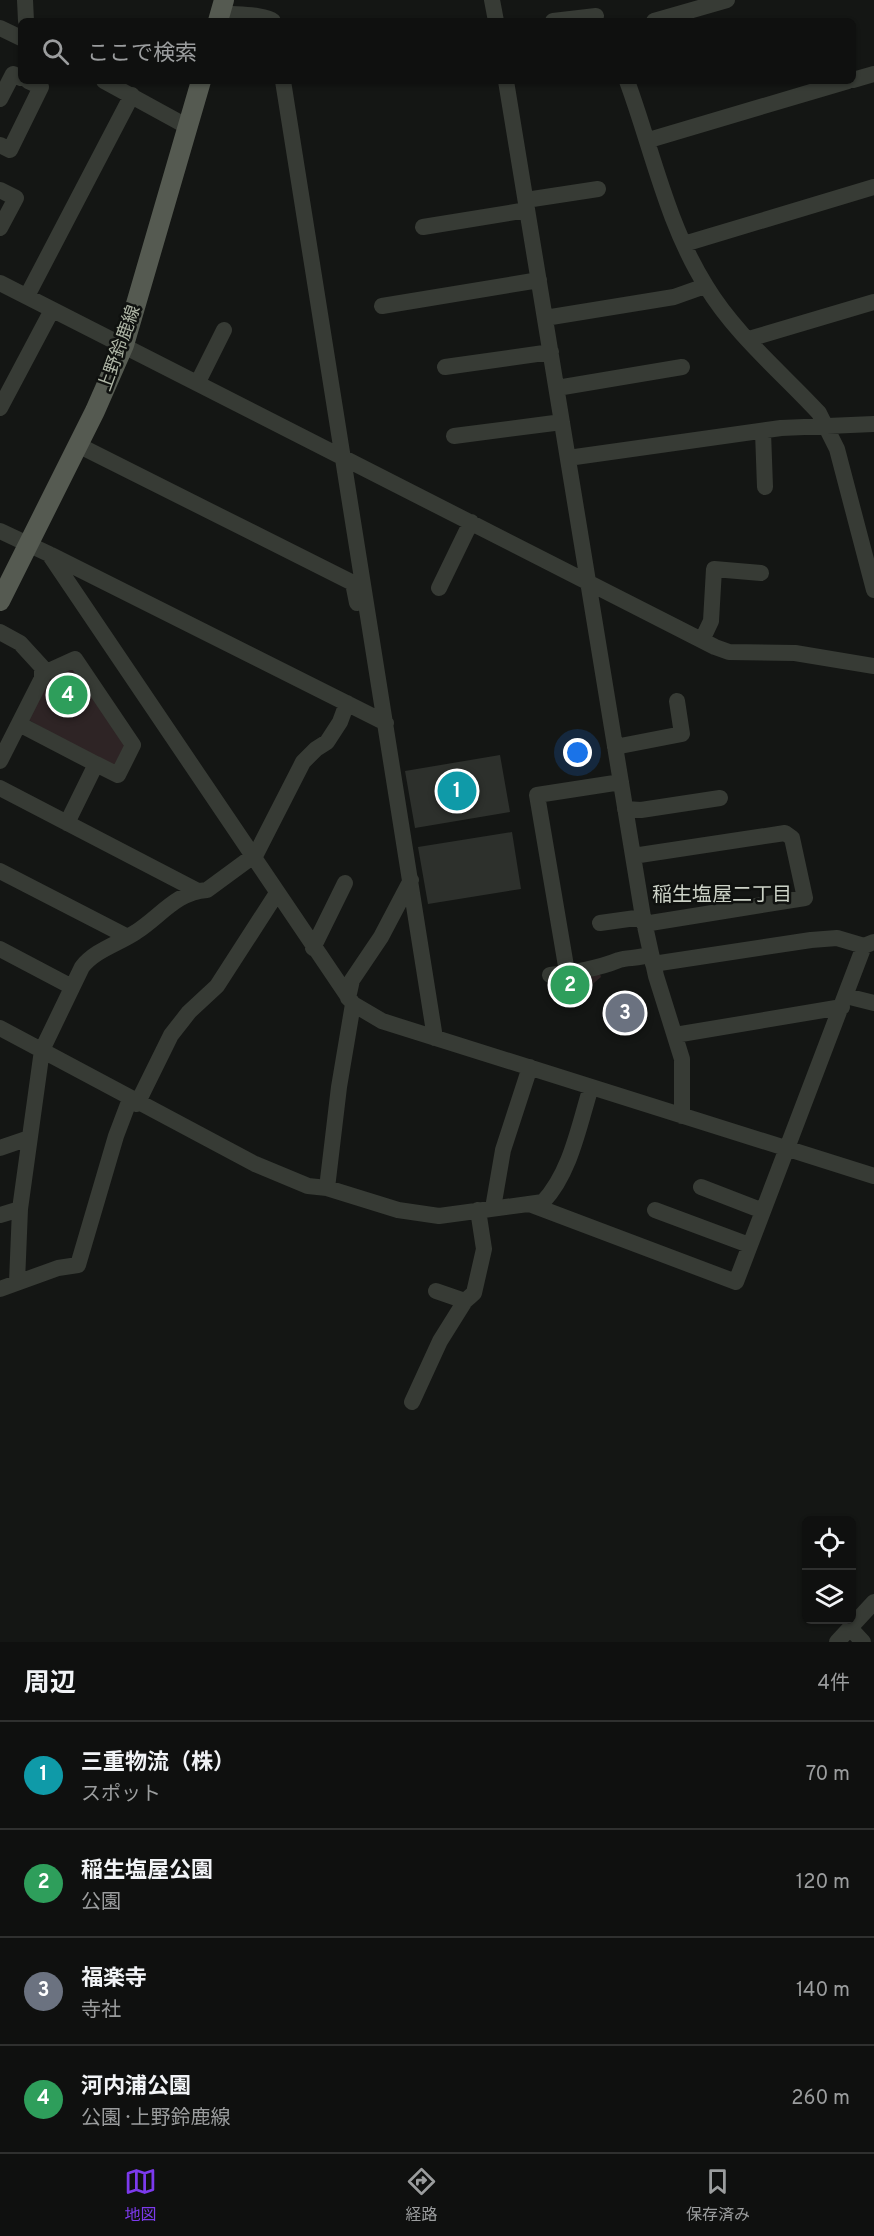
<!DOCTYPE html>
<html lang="ja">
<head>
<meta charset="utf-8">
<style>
	body { margin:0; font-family:Overpass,"Noto Sans JP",sans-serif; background:#1d1e1d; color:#f1f3f6 }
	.controls { position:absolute; right:18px; bottom:18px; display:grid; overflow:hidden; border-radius:9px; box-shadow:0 2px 4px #0004 }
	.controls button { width:54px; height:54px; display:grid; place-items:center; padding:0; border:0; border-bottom:2px solid #2f302f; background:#0f100f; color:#f1f3f6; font:30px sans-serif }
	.you { position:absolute; left:578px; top:753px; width:21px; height:21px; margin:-15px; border:4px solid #fff; border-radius:50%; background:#1a73e8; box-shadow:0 0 0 9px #1a73e833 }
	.badge { display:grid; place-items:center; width:39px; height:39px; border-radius:50%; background:#7c3aed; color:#fff; font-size:20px; font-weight:700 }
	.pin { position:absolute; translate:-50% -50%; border:3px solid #fff; box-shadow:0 2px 6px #0006 }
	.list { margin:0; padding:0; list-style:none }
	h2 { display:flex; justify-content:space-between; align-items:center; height:78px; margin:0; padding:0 24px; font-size:26px }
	h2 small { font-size:20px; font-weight:400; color:#9b9d9e }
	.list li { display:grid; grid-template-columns:39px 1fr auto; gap:18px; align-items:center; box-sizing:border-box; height:108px; padding:0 24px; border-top:2px solid #2f302f }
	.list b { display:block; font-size:22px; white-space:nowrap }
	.list p { margin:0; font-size:20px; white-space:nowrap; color:#9b9d9e }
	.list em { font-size:20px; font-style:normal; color:#9b9d9e }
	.icon { flex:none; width:33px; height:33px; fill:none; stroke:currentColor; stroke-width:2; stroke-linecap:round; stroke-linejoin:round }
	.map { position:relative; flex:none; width:874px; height:1642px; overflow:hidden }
	.search { position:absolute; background:#0f100f; box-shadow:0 2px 4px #0004; left:18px; right:18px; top:18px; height:66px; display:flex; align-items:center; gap:15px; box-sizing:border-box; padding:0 21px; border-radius:9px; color:#9b9d9e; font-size:22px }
	.sheet { height:510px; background:#0f100f }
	nav { display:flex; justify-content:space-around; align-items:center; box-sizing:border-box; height:84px; border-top:2px solid #2f302f; background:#0f100f; font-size:16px; color:#9b9d9e }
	nav a { display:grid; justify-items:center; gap:3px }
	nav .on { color:#7c3aed }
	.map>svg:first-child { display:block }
	.green { fill:#2e2425 }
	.building { fill:#2d302c }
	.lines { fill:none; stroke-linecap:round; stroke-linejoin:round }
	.minor { stroke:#373b35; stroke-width:16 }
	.major { stroke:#555a51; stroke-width:20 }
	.labels { text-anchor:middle; stroke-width:5; stroke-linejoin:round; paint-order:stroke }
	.street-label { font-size:18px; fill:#afb6a6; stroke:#0f110f }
	.neighbourhood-label { font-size:20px; fill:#ccd2c7; stroke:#0f110f }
</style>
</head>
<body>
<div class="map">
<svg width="874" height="1642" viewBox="0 0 874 1642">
	<rect width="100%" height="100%" fill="#141614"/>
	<path class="green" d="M75 661 130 745 116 770 27 719 51 671Z
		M600 974 601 977 588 988 550 994 548 982Z"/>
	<path class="building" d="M500 755 510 812 415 828 405 771Z
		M512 832 521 889 428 904 418 847Z"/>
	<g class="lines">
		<path class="minor" d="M25 0 26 21
			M492 0 496 21
			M221 13C234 15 265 14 273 21
			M553 21 596 16
			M654 21 727 0
			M0 28 21 38
			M853 80 874 74
			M104 81 188 127
			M283 81 435 1038
			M506 81 643 917 656 976 682 1059V1116
			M627 81C652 149 667 224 706 286 735 334 781 372 819 413L837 449 874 590
			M0 99 13 74 21 78
			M649 140 848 81
			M0 145 10 150 41 87 28 81
			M0 190 16 198 0 228
			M526 200 598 189
			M423 227 527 210
			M684 244 874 187
			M0 283 715 647 729 652 795 653 874 666
			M27 296 132 95
			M382 306 539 280
			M545 318 674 297 705 286
			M749 339 874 302
			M445 367 551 352
			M198 382 224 330
			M557 388 682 367
			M0 408 52 310
			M763 432 765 487
			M454 436 562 422
			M78 445 353 583 357 603
			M568 458 781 428 874 424
			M0 531 49 554 353 1004 382 1021 874 1176
			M51 555 386 723
			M439 588 471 522
			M0 632 20 643 42 667V678L0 761
			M702 640 711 621 714 569 761 573
			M42 674 75 659 133 745 118 775 96 764
			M19 724 96 764 67 823
			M615 747 682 734 677 701
			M0 788 198 891
			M625 809 641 810 720 798
			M633 856 785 833 792 838 805 898 644 924
			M0 871 128 937
			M600 923 643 917
			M313 948 345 883
			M0 949 72 987
			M653 964 811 940 837 938 864 946 874 942
			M567 972 537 795 621 782
			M550 975C574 972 597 969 619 960 628 957 639 959 651 954
			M846 996 874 1003
			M348 998 352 980 381 937 411 880
			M0 1028 255 1164 308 1186 327 1188 398 1210 439 1216 543 1202C571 1172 579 1125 591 1087
			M675 1035 842 1007
			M137 1104 171 1035 189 1012 217 986 277 893
			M0 1148 29 1138
			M701 1187 763 1211
			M327 1188 339 1087 353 1004
			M532 1205 736 1282 864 946
			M493 1208 503 1150 530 1067
			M655 1210 749 1245
			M0 1215 20 1209
			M17 1282 20 1209 42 1050 82 967C95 950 118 944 136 932 160 917 176 892 207 890L256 854 303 762 316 749 327 742 340 722 347 703
			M0 1289 58 1268 78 1265 116 1136 130 1099
			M436 1291 465 1301
			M412 1402 440 1341 465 1301 474 1293 484 1249 478 1210
			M850 1628 863 1642
			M837 1642 874 1602"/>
		<path class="major" d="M218 21 224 0
			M0 601 95 411 124 345 201 81"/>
	</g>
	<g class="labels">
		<g class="street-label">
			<text transform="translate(119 348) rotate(-70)" y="6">上野鈴鹿線</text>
		</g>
		<g class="neighbourhood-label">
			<text x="722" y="901">稲生塩屋二丁目</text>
		</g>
	</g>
</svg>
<div class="controls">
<button><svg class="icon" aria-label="locate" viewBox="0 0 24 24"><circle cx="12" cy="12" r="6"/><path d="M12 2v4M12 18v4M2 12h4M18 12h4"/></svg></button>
<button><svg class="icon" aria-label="layers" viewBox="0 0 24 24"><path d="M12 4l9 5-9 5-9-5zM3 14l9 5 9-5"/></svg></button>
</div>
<div class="you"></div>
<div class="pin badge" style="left:457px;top:791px;background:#0f9aa8">1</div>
<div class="pin badge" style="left:570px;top:985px;background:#2e9e5b">2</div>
<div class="pin badge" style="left:625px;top:1013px;background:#6b7280">3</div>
<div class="pin badge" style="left:68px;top:695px;background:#2e9e5b">4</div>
<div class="search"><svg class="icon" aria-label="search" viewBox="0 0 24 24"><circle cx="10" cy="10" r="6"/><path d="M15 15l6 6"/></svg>ここで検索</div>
</div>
<section class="sheet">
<h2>周辺<small>4件</small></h2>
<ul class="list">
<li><span class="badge" style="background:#0f9aa8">1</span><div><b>三重物流（株）</b><p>スポット</p></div><em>70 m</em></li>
<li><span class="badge" style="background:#2e9e5b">2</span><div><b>稲生塩屋公園</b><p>公園</p></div><em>120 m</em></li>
<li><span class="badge" style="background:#6b7280">3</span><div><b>福楽寺</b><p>寺社</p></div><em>140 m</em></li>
<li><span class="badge" style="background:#2e9e5b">4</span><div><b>河内浦公園</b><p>公園 · 上野鈴鹿線</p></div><em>260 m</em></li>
</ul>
</section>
<nav>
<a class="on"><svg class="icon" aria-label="map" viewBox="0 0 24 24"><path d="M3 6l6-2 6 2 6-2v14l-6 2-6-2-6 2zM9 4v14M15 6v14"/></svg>地図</a>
<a><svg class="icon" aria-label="directions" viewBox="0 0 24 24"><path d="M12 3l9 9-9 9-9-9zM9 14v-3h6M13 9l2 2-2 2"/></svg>経路</a>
<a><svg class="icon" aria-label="saved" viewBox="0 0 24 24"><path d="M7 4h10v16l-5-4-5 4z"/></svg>保存済み</a>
</nav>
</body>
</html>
